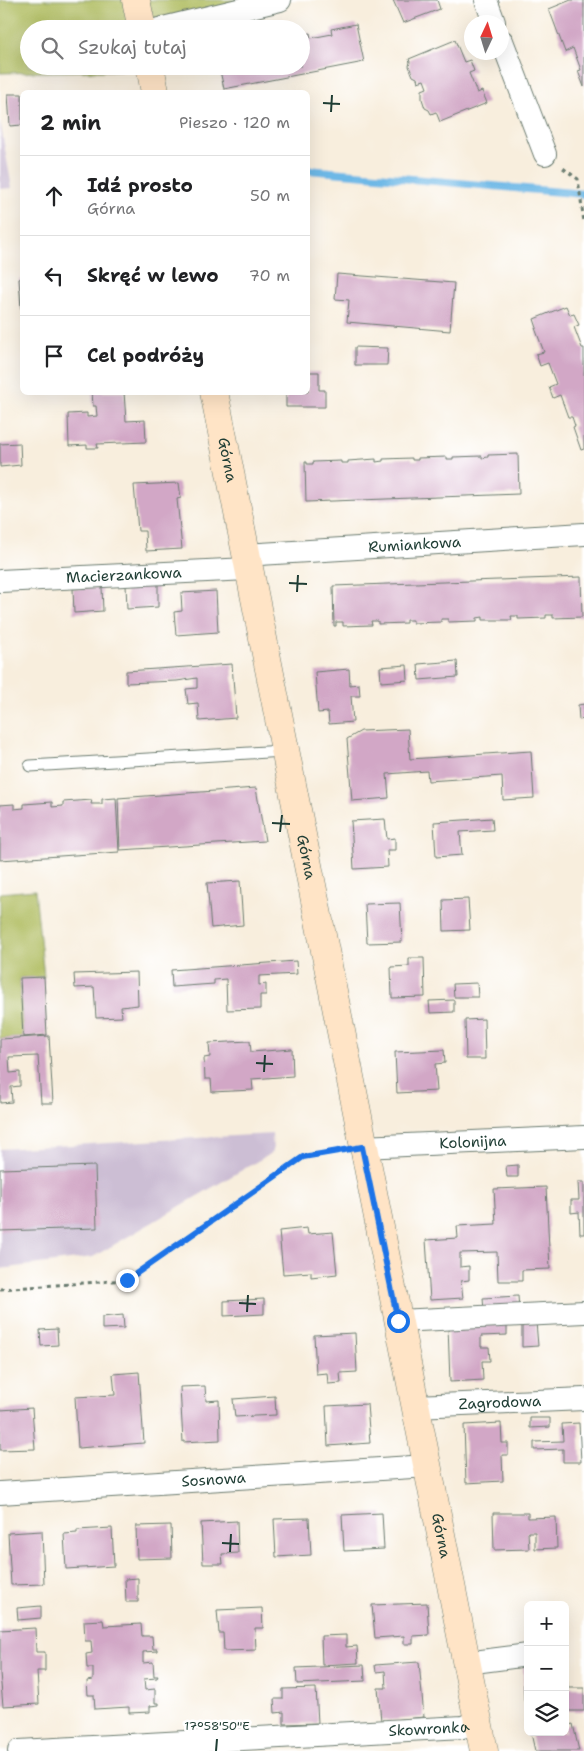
<!DOCTYPE html>
<html lang="pl">
<head>
<meta charset="utf-8">
<style>
	body { margin:0; font-family:"Shantell Sans",sans-serif; background:#f2f2f2; color:#202124 }
	.controls { position:absolute; right:15px; bottom:15px; display:grid; overflow:hidden; border-radius:8px; box-shadow:0 5px 20px #0002 }
	.controls button { width:45px; height:45px; display:grid; place-items:center; padding:0; border:0; border-bottom:1px solid #e0e0e0; background:#fff; color:#202124; font:25px sans-serif }
	.compass { position:absolute; left:464px; top:15px; width:45px; height:45px; border-radius:50%; background:#fff; box-shadow:0 5px 20px #0002; rotate:4deg }
	.stop { position:absolute; width:15px; height:15px; margin:-11px; border:4px solid #1a73e8; border-radius:50%; background:#fff }
	.stop.end { background:#1a73e8; border-color:#fff; box-shadow:0 1px 5px #0008 }
	.list { margin:0; padding:0; list-style:none }
	h2 { display:flex; justify-content:space-between; align-items:center; height:65px; margin:0; padding:0 20px; font-size:21px }
	h2 small { font-size:16px; font-weight:400; color:#757577 }
	.list li { display:grid; grid-template-columns:32px 1fr auto; gap:15px; align-items:center; box-sizing:border-box; height:80px; padding:0 20px; border-top:1px solid #e0e0e0 }
	.list b { display:block; font-size:19px; white-space:nowrap }
	.list p { margin:0; font-size:16px; white-space:nowrap; color:#757577 }
	.list em { font-size:16px; font-style:normal; color:#757577 }
	.icon { flex:none; width:28px; height:28px; fill:none; stroke:currentColor; stroke-width:2; stroke-linecap:round; stroke-linejoin:round }
	.map { position:relative; flex:none; width:584px; height:1751px; overflow:hidden }
	.search { position:absolute; background:#fff; box-shadow:0 5px 20px #0002; left:20px; top:20px; width:290px; height:55px; display:flex; align-items:center; gap:12px; box-sizing:border-box; padding:0 18px; border-radius:28px; color:#757577; font-size:19px }
	.panel { position:absolute; background:#fff; box-shadow:0 5px 20px #0002; left:20px; top:90px; width:290px; height:305px; border-radius:8px }
	.map>svg:first-child { display:block }
	.industrial { fill:#ccbed4 }
	.green { fill:#aebb5d; stroke:#667c48 }
	.lines { fill:none; stroke-linecap:round; stroke-linejoin:round }
	.stream { stroke:#6db8e6; stroke-width:8 }
	.building { fill:#d2a7c6 }
	.lane-casing { stroke:#6b7b6f; stroke-width:13 }
	.street-casing { stroke:#6b7b6f; stroke-width:24 }
	.secondary-casing { stroke:#6b7b6f; stroke-width:29 }
	.path { stroke:#6b7b6f; stroke-width:3; stroke-dasharray:4 4; stroke-linecap:butt }
	.lane { stroke:#fff; stroke-width:11 }
	.street { stroke:#fff; stroke-width:22 }
	.secondary { stroke:#ffe4c6; stroke-width:28 }
	.route { stroke:#1a73e8; stroke-width:6 }
	.ticks { fill:none; stroke:#1f3d34; stroke-width:2 }
	.labels { text-anchor:middle; stroke-width:5; stroke-linejoin:round; paint-order:stroke }
	.street-label { font-size:15px; fill:#1f3d34; stroke:#fff }
	.ticks-label { font-size:12px; text-anchor:middle; fill:#1f3d34; stroke:#fff; stroke-width:5; stroke-linejoin:round; paint-order:stroke }
</style>
</head>
<body>
<div class="map">
<svg width="584" height="1751" viewBox="0 0 584 1751">
	<rect width="100%" height="100%" fill="#fff"/>
	<filter id="ink" filterUnits="userSpaceOnUse"><feTurbulence type="fractalNoise" baseFrequency=".02" numOctaves="2"/><feDisplacementMap in="SourceGraphic" scale="10" xChannelSelector="R" yChannelSelector="G"/><feConvolveMatrix kernelMatrix="1 2 1 2 8 2 1 2 1" color-interpolation-filters="sRGB"/></filter>
	<filter id="wash" filterUnits="userSpaceOnUse"><feTurbulence type="fractalNoise" baseFrequency=".0096" numOctaves="4" result="noise"/><feDisplacementMap in="SourceGraphic" scale="20" xChannelSelector="R" yChannelSelector="G"/><feGaussianBlur stdDeviation="1.12" result="paint"/><feColorMatrix in="noise" values="0 0 0 0 0 0 0 0 0 0 0 0 0 0 0 0 0 1.4 0 .05"/><feComposite in="paint" operator="in"/></filter>
	<g filter="url(#wash)">
		<rect width="100%" height="100%" fill="#f8eedd"/>
		<path class="industrial" d="M0 121 12 188 0 189Z
			M272 1134 273 1152 93 1257 0 1269V1149Z"/>
		<path class="green" d="M0 0H280L159 29H29V66H150V70L0 73Z
			M35 890 44 977 20 978 23 1038 0 1039V893Z"/>
		<g class="lines">
			<path class="stream" d="M308 170 584 194"/>
		</g>
		<g id="blocks">
			<path class="building" d="M393 0H437L440 9 403 23Z
				M571 0H584V87L578 71 581 70 573 48 565 52 549 9Z
				M356 24 364 62 224 89 219 66H301V35L310 33 311 38 332 34 331 29Z
				M455 40 464 62 470 60 474 71 469 73 477 93 482 91 487 103 440 122 436 112 431 114 429 110 425 108 422 99V90L427 88 424 80 418 82 417 78 413 76 409 66 410 62 409 59Z
				M8 94H22V125L10 126Z
				M337 274 454 283 450 331 347 322 349 300 335 299Z
				M22 278V309H21L19 279Z
				M566 306 570 315 574 314 579 325 574 327 582 348H584V449L581 450 573 427 575 426 572 417H568L560 395 553 398 549 387 556 384 548 363 540 366 536 354 544 352 535 328H537L534 319Z
				M355 347 388 348 387 365H355Z
				M308 372H319V390H325V407H286V392H308Z
				M92 392H124L126 421 145 420 146 442 97 444 98 448H87V445L69 446 68 414 87 413V417L97 416 96 406H93Z
				M20 443 21 465 0 467V444Z
				M518 454 519 494 306 502 305 462H307V464H313V462L341 461V463H348V461L376 459V462L383 461V459L412 458V460H418V458L447 457V459H453V457L482 456V458L488 457V455Z
				M179 483 181 498 177 499 182 549 146 551 145 531H138L134 485Z
				M581 577 582 617 553 618V615H546V618L518 619V616H511L512 620H483V617L477 618V621L448 622V619H441V622L413 623V620H406V623L378 624V621H371L372 625 343 626V622H336V626H334L333 586Z
				M158 583V607L127 609 126 585Z
				M102 587 103 611 74 613 73 589Z
				M216 591 218 632 176 635 174 612 182 611 181 593Z
				M457 661 458 677 419 680 418 664Z
				M232 664 236 718 199 721 198 703 188 704 186 689 197 688V678L177 681 126 683V671Z
				M407 665 408 680 381 682 380 667Z
				M349 669 350 685 359 684 360 696H351L353 722 329 724 328 712 318 713 315 672Z
				M584 704V719L579 720 578 705Z
				M408 729 410 759 531 751 534 798 503 800 502 776 428 781 427 771 387 774 389 798 352 801 347 739 361 731Z
				M256 788 265 841 120 850 118 798Z
				M116 798 119 852 0 860V805L14 804V809L24 808V804L52 802V807L63 806V802L92 800 91 804H102V799Z
				M492 818 493 830 460 832 462 855 436 857 434 822Z
				M385 819 387 839 395 838V850H387L388 867 354 869 351 821Z
				M240 881 243 925 211 928 207 883Z
				M468 899 470 930 444 931 443 900Z
				M400 903 402 942 367 943 365 904Z
				M409 958H424L425 997 392 998 391 967 409 966Z
				M296 961 297 974 259 976V985L266 984V995H260V1009L227 1010 226 979 214 980V984L172 987 171 970Z
				M137 972 138 1005 121 1007 122 1017 96 1018 94 987 75 988 74 974Z
				M44 977 47 1035 23 1037 20 978Z
				M477 983 478 997H454L453 984Z
				M454 1000V1012L430 1013 429 1001Z
				M484 1019 485 1059H466L465 1020Z
				M49 1036 53 1103H41L38 1056 9 1057 10 1073 20 1072V1086L11 1087 12 1102 0 1103V1039Z
				M250 1041 251 1052 292 1049 293 1076 252 1079 253 1090 212 1092 211 1079H205L204 1058 210 1057 209 1043Z
				M444 1050 445 1063 435 1064 437 1091 397 1093 395 1052Z
				M518 1165V1177H507L506 1166Z
				M95 1166 97 1228 0 1231V1169Z
				M578 1182H584V1234H580L579 1212 571 1213V1200H579Z
				M546 1187 550 1269 522 1270V1281H498L497 1252 460 1253V1267L469 1266V1280L461 1281 463 1298 430 1300 426 1240 458 1238 457 1226 496 1224 494 1189Z
				M307 1228 308 1234 333 1232 337 1274 311 1277V1272L283 1274 279 1231Z
				M518 1296 519 1309 484 1311 483 1298Z
				M264 1299V1314L224 1316V1301Z
				M123 1315 124 1328 102 1329V1317Z
				M522 1322H536L538 1346 522 1347Z
				M507 1323V1335L481 1336V1347H489L490 1361H482L483 1380 450 1382 448 1326Z
				M57 1329 58 1345 41 1346 40 1330Z
				M355 1333 357 1372 340 1373 341 1383 328 1384 327 1373 316 1374 314 1335Z
				M139 1372 144 1443 78 1448 75 1397 115 1395 113 1374Z
				M205 1386 206 1401 219 1400 220 1440 183 1442 180 1387Z
				M275 1396 276 1415 235 1417 233 1399Z
				M367 1404 370 1443 328 1446 326 1406Z
				M32 1408 35 1449 0 1450V1410Z
				M530 1418H550V1427L530 1428Z
				M501 1423 502 1443H508V1455H502L503 1481 466 1483 464 1425Z
				M579 1423 581 1462H563V1449L534 1450V1442L563 1441 562 1424Z
				M382 1513 384 1549 344 1551 342 1515Z
				M493 1513H528V1518L556 1517 557 1548 535 1549V1532H528L529 1549 494 1550Z
				M309 1518 311 1555 276 1557 274 1519Z
				M237 1521 238 1553 222 1554 223 1564H203L201 1523Z
				M171 1525 172 1558 137 1559 136 1526Z
				M112 1528 114 1566 66 1569 64 1534 77 1533V1530Z
				M42 1531 44 1584 11 1585 8 1533Z
				M138 1578V1602H126L125 1579Z
				M427 1603 429 1635 413 1636V1644H404V1636L375 1638 372 1605Z
				M41 1606V1618L18 1620 17 1608Z
				M262 1608 263 1628H255L256 1650 224 1651 223 1633H219L217 1610Z
				M103 1620 104 1626 141 1624 142 1636H152L153 1649H157V1651L143 1652V1663L153 1662 154 1676H158L157 1678 144 1679 145 1690 155 1689V1703H159V1705L150 1706V1712L129 1713V1707L95 1709 94 1695H88L87 1681 93 1680V1668H87L86 1654 92 1653 91 1641H85L84 1621Z
				M35 1628 36 1652H45V1671H37L39 1704 3 1706 0 1673V1630Z
				M346 1635V1647L357 1646 358 1663 322 1665 321 1636Z
				M419 1662 424 1717 381 1721 378 1688H386L385 1671 376 1672 375 1665Z
				M364 1665 365 1681 297 1684 296 1668Z
				M523 1665H528V1701H524Z
				M565 1671H567L568 1688H584V1711H565Z
				M316 1688 318 1723 284 1724V1712L275 1713 274 1699H283V1689Z
				M573 1724 579 1751H535L531 1733 565 1732V1726Z"/>
		</g>
	</g>
	<g filter="url(#ink)">
		<use href="#blocks" fill-opacity="0" stroke="#6b7b6f" stroke-width="1"/>
		<g class="lines">
			<defs>
				<path id="lane" d="M30 766 284 751"/>
				<g id="street">
					<path d="M486 0 494 22"/>
					<path d="M159 29 280 0"/>
					<path d="M502 41 545 154"/>
					<path id="s1" d="M245 555 584 534"/>
					<path id="s2" d="M0 581 248 569"/>
					<path id="s3" d="M362 1147 584 1137"/>
					<path d="M398 1321 584 1312"/>
					<path id="s4" d="M415 1406 584 1399"/>
					<path id="s5" d="M0 1493 428 1466"/>
					<path d="M466 1663 528 1655"/>
					<path id="s6" d="M19 1751 463 1727 477 1721"/>
				</g>
				<g id="secondary">
					<path d="M136 0 142 29"/>
					<path d="M150 66 155 92"/>
					<path id="s7" d="M214 392 484 1751"/>
				</g>
			</defs>
			<use href="#lane" class="lane-casing"/>
			<use href="#street" class="street-casing"/>
			<use href="#secondary" class="secondary-casing"/>
			<path class="path" d="M563 168 578 179 584 222
				M0 1289 127 1280 303 1157 338 1151"/>
			<use href="#lane" class="lane"/>
			<use href="#street" class="street"/>
			<use href="#secondary" class="secondary"/>
		</g>
	</g>
	<g class="lines" filter="url(#ink)">
		<path class="route" d="M127 1280 303 1157 362 1147 398 1321"/>
	</g>
	<path class="ticks" d="M323 103 340 104M331 112 332 95M289 583 307 584M297 592 298 575M272 823 290 824M280 832 282 815M256 1063 273 1064M264 1072 265 1055M239 1303 256 1304M247 1312 248 1295M222 1543 239 1544M230 1552 231 1534M216 1751 217 1739"/>
	<g class="labels">
		<g class="street-label">
			<text dy="5" stroke="none"><textPath href="#s7" startOffset="69">Górna</textPath></text>
			<text dy="5" stroke="none"><textPath href="#s1" startOffset="170">Rumiankowa</textPath></text>
			<text dy="5" stroke="none"><textPath href="#s2" startOffset="124">Macierzankowa</textPath></text>
			<text dy="5" stroke="none"><textPath href="#s7" startOffset="474">Górna</textPath></text>
			<text dy="5" stroke="none"><textPath href="#s3" startOffset="111">Kolonijna</textPath></text>
			<text dy="5" stroke="none"><textPath href="#s4" startOffset="85">Zagrodowa</textPath></text>
			<text dy="5" stroke="none"><textPath href="#s5" startOffset="214">Sosnowa</textPath></text>
			<text dy="5" stroke="none"><textPath href="#s7" startOffset="1166">Górna</textPath></text>
			<text dy="5" stroke="none"><textPath href="#s6" startOffset="410">Skowronka</textPath></text>
		</g>
	</g>
	<g class="ticks-label">
		<text x="217" y="1730">17°58'50"E</text>
	</g>
</svg>
<div class="controls">
<button>+</button>
<button>−</button>
<button><svg class="icon" aria-label="layers" viewBox="0 0 24 24"><path d="M12 4l9 5-9 5-9-5zM3 14l9 5 9-5"/></svg></button>
</div>
<svg class="compass" viewBox="-18 -18 36 36"><path d="M0-13l5 13h-10z" fill="#e53935"/><path d="M0 13l5-13h-10z" fill="#757577"/></svg>
<div class="stop" style="left:398px;top:1321px"></div>
<div class="stop end" style="left:127px;top:1280px"></div>
<div class="search"><svg class="icon" aria-label="search" viewBox="0 0 24 24"><circle cx="10" cy="10" r="6"/><path d="M15 15l6 6"/></svg>Szukaj tutaj</div>
<section class="panel">
<h2>2 min<small>Pieszo · 120 m</small></h2>
<ul class="list">
<li><svg class="icon" aria-label="ahead" viewBox="0 0 24 24"><path d="M12 20V5M6 11l6-6 6 6"/></svg><div><b>Idź prosto</b><p>Górna</p></div><em>50 m</em></li>
<li><svg class="icon" aria-label="left" viewBox="0 0 24 24"><path d="M17 20v-9H6M10 6l-5 5 5 5"/></svg><div><b>Skręć w lewo</b></div><em>70 m</em></li>
<li><svg class="icon" aria-label="arrive" viewBox="0 0 24 24"><path d="M6 21V4h12l-3 4 3 4H6"/></svg><div><b>Cel podróży</b></div></li>
</ul>
</section>
</div>
</body>
</html>
